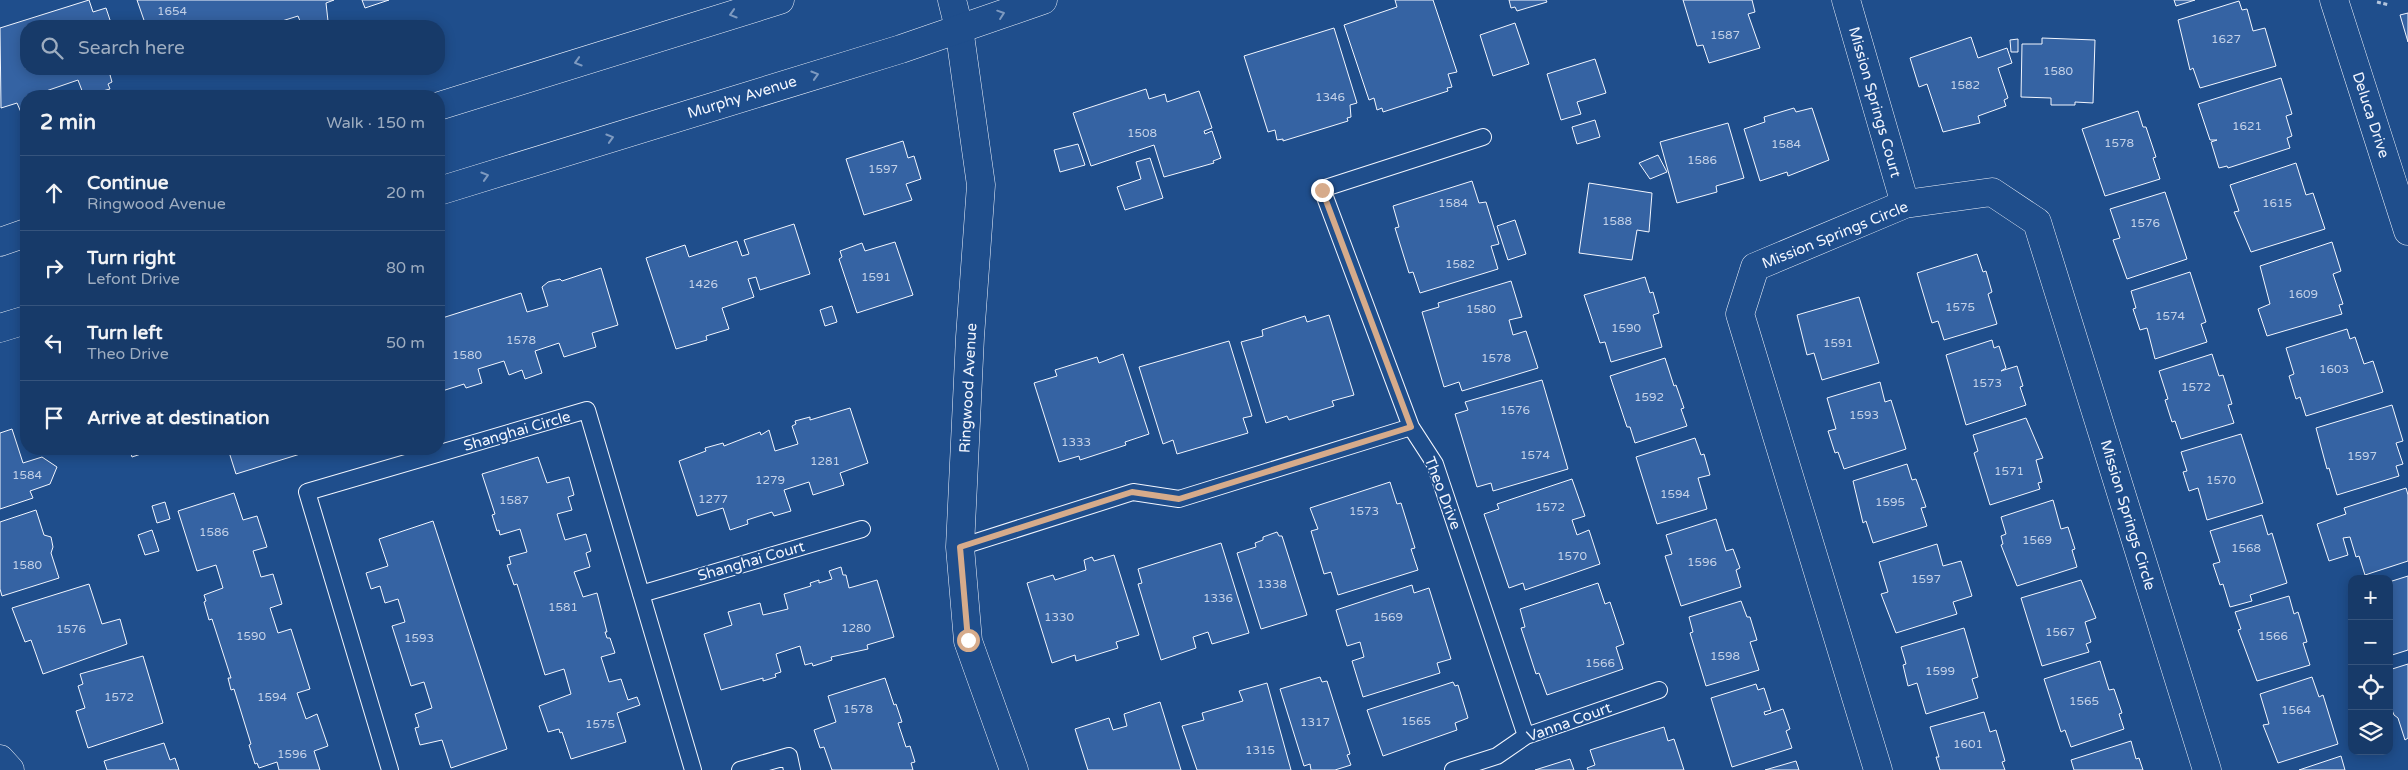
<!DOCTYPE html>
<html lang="en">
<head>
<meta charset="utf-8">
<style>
	body { margin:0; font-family:"Varela Round",sans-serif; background:#20416f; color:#f1f3f6 }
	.controls { position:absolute; right:15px; bottom:15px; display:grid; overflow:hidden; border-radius:10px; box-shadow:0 2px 12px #0003 }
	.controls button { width:45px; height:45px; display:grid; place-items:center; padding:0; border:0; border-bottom:1px solid #36547d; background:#173a69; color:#f1f3f6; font:25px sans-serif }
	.stop { position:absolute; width:15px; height:15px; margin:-11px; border:4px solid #d6ab8b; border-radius:50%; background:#fff }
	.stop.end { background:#d6ab8b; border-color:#fff; box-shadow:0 1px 5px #0008 }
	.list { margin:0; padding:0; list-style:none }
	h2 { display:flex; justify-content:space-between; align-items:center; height:65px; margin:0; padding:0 20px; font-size:21px }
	h2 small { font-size:16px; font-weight:400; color:#9eadc0 }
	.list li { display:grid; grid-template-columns:32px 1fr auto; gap:15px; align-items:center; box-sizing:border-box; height:75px; padding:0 20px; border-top:1px solid #36547d }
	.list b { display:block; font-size:19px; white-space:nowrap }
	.list p { margin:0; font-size:16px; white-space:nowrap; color:#9eadc0 }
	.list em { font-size:16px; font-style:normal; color:#9eadc0 }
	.icon { flex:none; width:28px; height:28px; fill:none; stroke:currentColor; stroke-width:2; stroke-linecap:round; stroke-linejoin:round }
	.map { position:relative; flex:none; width:2408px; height:770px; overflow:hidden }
	.search { position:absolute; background:#173a69; box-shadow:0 2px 12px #0003; left:20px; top:20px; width:425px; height:55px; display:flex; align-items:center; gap:12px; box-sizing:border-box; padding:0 18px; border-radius:20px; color:#9eadc0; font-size:19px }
	.panel { position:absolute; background:#173a69; box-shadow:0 2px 12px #0003; left:20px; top:90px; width:425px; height:365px; border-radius:20px }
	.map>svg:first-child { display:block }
	.building { fill:#3563a3; stroke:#f2f6ff }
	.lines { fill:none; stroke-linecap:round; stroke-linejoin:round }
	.service-casing { stroke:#f2f6ff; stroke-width:18 }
	.minor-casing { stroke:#f2f6ff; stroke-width:29 }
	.tertiary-casing { stroke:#f2f6ff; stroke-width:29 }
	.primary-casing { stroke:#f2f6ff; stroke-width:29 }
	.path { stroke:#b3c4dc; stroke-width:3; stroke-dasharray:4 2.5; stroke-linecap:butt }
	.service { stroke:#1f4e8c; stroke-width:16 }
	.minor { stroke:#1f4e8c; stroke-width:28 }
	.tertiary { stroke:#1f4e8c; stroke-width:28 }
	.primary { stroke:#1f4e8c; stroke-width:28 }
	.oneway { stroke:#7e9ac0 }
	.route { stroke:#d6ab8b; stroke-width:6 }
	.labels { text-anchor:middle; stroke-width:4; stroke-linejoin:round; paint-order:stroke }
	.number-label { font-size:12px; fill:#c3d1e8 }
	.street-label { font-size:15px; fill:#f2f6ff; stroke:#1f4e8c }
</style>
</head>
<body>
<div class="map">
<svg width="2408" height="770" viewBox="0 0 2408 770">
	<rect width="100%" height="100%" fill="#1f4e8c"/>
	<path class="building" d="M89 0 93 12 106 8 112 26H26V69H125L110 75 112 82 108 84 110 89 84 96 78 80 46 91 48 96H26V116L23 117 17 103 1 108 0 28Z
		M137 0H334L326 3 328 21 311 26H302L298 16 266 26H146Z
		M362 0H389L365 8Z
		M1395 0H1433L1457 72 1448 74 1452 87 1447 88 1448 91 1383 112 1382 108 1377 110 1374 98 1369 100 1344 25 1397 7Z
		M1509 0H1546L1547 2 1517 11 1515 7 1511 8Z
		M1683 0H1752L1755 12 1748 14 1760 48 1709 63 1703 45 1697 46Z
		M2174 0H2195L2176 6Z
		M2239 1 2242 10 2247 9 2253 31 2265 28 2276 66 2200 88 2193 68 2190 70 2178 20Z
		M2408 13V42L2400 15Z
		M1515 23 1529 64 1493 76 1480 35Z
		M1334 28 1357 103 1350 105 1351 117 1347 118 1348 121 1283 141V139L1277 140 1275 130 1268 132 1244 56Z
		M1971 37 1978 58 2007 48 2012 63 1998 68 2008 98 2004 100 2006 106 1978 116 1980 123 1943 132 1927 84 1919 87 1910 58Z
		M2042 38 2095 40 2093 103 2075 102V105H2051V98L2021 97 2022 44H2042Z
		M2018 39V52H2011L2010 40Z
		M1595 59 1606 93 1577 102 1581 114 1561 120 1547 74Z
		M2281 78 2292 114 2286 116 2292 136 2287 138 2290 148 2228 168 2227 166 2219 168 2211 142 2217 140H2210L2198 104Z
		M1146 89 1149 99 1165 94 1167 102 1199 91 1212 128 1204 131 1205 134 1212 131 1221 158 1213 161 1214 163 1164 177 1154 145 1091 166 1073 113Z
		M1794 108 1796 112 1812 108 1829 160 1788 176 1787 172 1760 181 1744 129 1765 122 1764 117Z
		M2138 111 2143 127H2146L2156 157 2153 158 2160 179 2105 196 2082 129Z
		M1595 120 1600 137 1577 144 1572 127Z
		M1728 123 1744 178 1716 186 1717 192 1677 203 1660 142Z
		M903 141 908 158 914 156 921 179 906 184 912 200 864 215 846 159Z
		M1078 144 1085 165 1060 172 1054 150Z
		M1658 155 1667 172 1650 179 1639 163Z
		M1150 158 1163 198 1125 210 1117 187 1141 179 1136 162Z
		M2296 163 2306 195 2313 193 2325 229 2251 252 2234 212 2239 211 2230 185Z
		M1472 181 1479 203 1486 202 1499 244 1491 246 1498 269 1420 293 1413 272 1409 273 1395 228 1399 227 1393 206Z
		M1589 183 1652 193 1649 232 1637 230 1632 260 1579 253Z
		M2165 192 2187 259 2127 279 2113 240 2120 238 2110 209Z
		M1515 220 1526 254 1508 260 1497 226Z
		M794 224 810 274 760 290 756 277 748 279 754 297 722 308 729 329 706 336 707 340 676 349 646 258 685 245 689 257 737 241 742 256 749 254 744 240Z
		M895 242 913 295 857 313 839 259 842 257 840 251 862 243 865 251Z
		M2332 242 2341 271 2333 274 2343 304 2339 305 2342 314 2267 336 2258 309 2270 304 2260 266Z
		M1977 254 1983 272 1986 271 1992 292 1988 294 1997 324 1944 340 1938 321 1932 323 1917 273Z
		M601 268 618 325 592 333 596 347 564 357 559 343 535 351 542 373 525 379 522 370 509 375 504 361 478 369 482 383 466 388 464 384 439 392V319L521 293 527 312 548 306 542 287 548 282 560 279 562 281Z
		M2190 272 2206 322 2201 324 2207 342 2155 359 2147 328 2140 330 2133 309 2136 308 2131 291Z
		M1645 277 1650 293 1653 292 1659 313 1653 315 1662 347 1611 362 1605 342 1600 343 1584 295Z
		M1511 281 1522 317 1509 320 1513 335 1526 331 1538 368 1462 391 1459 382 1444 387 1422 312 1439 307 1438 303Z
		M1859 297 1879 363 1822 380 1814 353 1807 355 1797 315Z
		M832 306 837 322 825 326 820 310Z
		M1329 315 1354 395 1332 401 1334 406 1289 420 1287 416 1266 423 1241 342 1263 336 1262 330 1305 316 1307 322Z
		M2347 329 2350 339 2355 337 2364 364 2373 361 2383 392 2306 416 2300 397 2296 399 2289 376 2294 374 2286 348Z
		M1992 340 1994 348 1999 346 2006 368 2001 371 2017 366 2023 386 2020 387 2026 405 1966 425 1946 355Z
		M1229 341 1252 416 1243 418 1248 433 1177 454 1173 440 1163 444 1139 367Z
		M1123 354 1149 434 1125 442 1126 445 1080 460 1079 456 1059 462 1034 383 1057 376 1055 370 1097 357 1099 363Z
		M2212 354 2219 376 2223 375 2232 404 2228 405 2234 423 2181 439 2175 421 2172 422 2165 400 2168 399 2159 371Z
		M1665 358 1674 386 1676 385 1684 408 1681 409 1687 426 1635 443 1630 427H1627L1610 376Z
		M1542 380 1568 469 1493 491 1491 483 1477 487 1455 414 1468 410 1465 402Z
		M1880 382 1885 402 1891 400 1906 449 1844 469 1838 452 1835 453 1828 431 1836 429 1827 398Z
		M2392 405 2403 441 2396 443 2403 464 2396 466 2399 476 2337 495 2329 468 2327 469 2316 428Z
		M850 408 868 463 840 473 844 485 813 495 809 482 784 490 791 511 774 516 772 512 747 520 748 524 730 530 723 508 697 516 679 461 706 451 705 448 723 443 724 446 760 432 761 435 769 430 775 451 798 444 792 426 796 424 795 421 810 417V420Z
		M2026 418 2043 458 2036 460 2042 482 2038 483 2040 489 1990 505 1974 453 1978 451 1973 435Z
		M12 429 23 463 42 457 57 467 50 484 30 491 33 498 0 509V433Z
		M2241 434 2263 503 2207 520 2198 488 2189 491 2183 472 2187 471 2181 452Z
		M1695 438 1701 455 1704 454 1710 475 1698 478 1707 509 1657 524 1636 457Z
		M129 449H156L132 457Z
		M228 449H313V450L236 474Z
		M538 457 547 483 569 477 574 495 568 497 572 510 557 514 565 540 586 534 591 551 586 553 590 567 574 572 583 597 597 593 607 632H605L607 638H610L615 653 601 657 609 682 621 679 628 700 637 697 640 705 617 713 626 742 571 759 562 732 560 733 559 729 548 732 539 706 571 694 564 669 545 675 517 584 514 585 507 565 511 564 509 557 527 552 520 529 500 535 499 530 497 531 492 515 495 514 482 474Z
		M1907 464 1912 480 1916 479 1926 507 1921 508 1927 526 1873 543 1866 521 1863 523 1853 481Z
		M1572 479 1585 516 1572 520 1577 535 1589 530 1600 564 1525 590 1523 583 1509 588 1484 514 1499 509 1497 504Z
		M1390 482 1397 504 1401 503 1415 548 1411 549 1418 570 1338 595 1331 572 1324 574 1311 531 1318 529 1310 508Z
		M2406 488 2408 495V561L2365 575 2359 556 2356 557 2350 537 2343 538 2348 555 2329 561 2317 524 2346 514 2344 508Z
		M234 493 243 520 257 516 267 547 253 551 261 577 273 574 282 604 270 608 278 633 291 629 310 689 297 693 306 719 317 714 328 746 314 751 320 770H279L277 762 259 768 257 763 255 764 249 745 251 744 234 689 231 690 228 678H231L212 619 209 620 204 602 206 601 204 595 223 588 216 565 197 571 178 511Z
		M2053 500 2061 529 2068 527 2075 549 2072 550 2077 567 2017 586 2001 545 2003 544 2001 536 2006 534 2001 517Z
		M165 502 170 519 157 523 152 506Z
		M36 510 44 535 51 537 53 547 51 553 59 578 2 596 0 589V522Z
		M2262 515 2268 535 2272 533 2287 583 2250 595 2252 601 2230 607 2223 584 2220 585 2213 564 2220 562 2210 531Z
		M1716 519 1726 551 1733 549 1740 568 1736 570 1741 587 1681 606 1665 556 1672 554 1666 535Z
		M433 521 507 749 451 768 442 740 420 745 415 728 419 727 415 714 432 708 424 682 411 686 392 626 405 622 398 599 385 603 380 586 371 589 366 573 388 566 379 539Z
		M152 530 159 551 145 555 138 535Z
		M1277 532 1279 536H1282L1307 615 1261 629 1237 553 1256 547 1255 543 1263 540V537Z
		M1221 543 1249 633 1212 644 1208 632 1193 637 1196 648 1161 660 1138 584 1142 583 1138 569Z
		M1937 544 1943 566 1961 561 1972 596 1953 602 1957 614 1896 633 1881 594 1888 592 1879 562Z
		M1114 555 1139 635 1116 642 1118 648 1076 661 1075 655 1052 663 1027 583 1053 575 1055 580 1086 570 1084 560 1092 557 1094 561Z
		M841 567 843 575H846L849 588 877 580 894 637 867 645 868 649 831 657 832 660 813 666 812 663 805 665 800 646 776 654 781 672 775 674 776 677 763 681V678L721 690 704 634 732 625 728 612 760 603 763 615 788 609 784 594 811 586 810 583 819 580V583L832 579 829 571Z
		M2408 576V650L2389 656V582Z
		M2081 580 2096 618 2085 622 2091 642 2086 644 2089 652 2042 666 2021 598Z
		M1598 583 1605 604 1610 602 1624 644 1616 647 1623 669 1547 695 1539 673 1536 674 1521 628 1525 627 1520 609Z
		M89 584 102 624 120 619 127 644 43 674 31 640 25 642 12 608Z
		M1412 585 1414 593 1429 588 1451 659 1437 663 1440 673 1363 697 1352 661 1364 657 1360 642 1347 646 1336 610Z
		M2289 596 2294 614 2298 612 2307 642 2303 643 2310 665 2257 681 2238 630 2241 629 2235 612Z
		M1741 601 1747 617H1750L1757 640 1750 642 1759 670 1706 686 1690 633 1693 632 1689 617Z
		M1964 628 1978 677 1972 679 1978 698 1926 714 1917 683 1908 686 1903 665 1906 664 1901 647Z
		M143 656 163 723 88 748 76 711 85 708 78 686 83 684 80 674Z
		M2100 661 2109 690 2114 689 2122 713 2119 714 2124 729 2071 747 2065 730 2061 732 2044 679Z
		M2408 664V738L2405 740 2398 718 2394 715 2390 705 2392 700 2389 692V670Z
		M1320 677 1322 682 1327 681 1350 754 1347 755 1351 765 1335 770H1311L1310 764 1304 766 1280 689Z
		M2312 677 2319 697 2323 695 2338 744 2278 763 2263 725 2269 724 2260 694Z
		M885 678 894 705 896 704 902 722 898 723 906 747 910 746 915 762 911 763 913 770H832L824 747 820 748 814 730 836 722 828 696Z
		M1453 682 1455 686 1458 685 1468 718 1455 723 1457 730 1383 756 1367 710Z
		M1267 683 1291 770H1197L1182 726 1204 720 1202 713 1243 701 1239 691Z
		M1756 684 1758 690 1764 688 1771 710 1764 712 1765 715 1783 709 1790 729 1786 731 1792 748 1732 767 1711 698Z
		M1160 702 1181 770H1088L1075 729 1109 718 1113 730 1127 726 1124 714Z
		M1984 712 1990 732 1996 730 2005 761 2002 762 2005 770H1940L1936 757H1939L1930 727Z
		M1664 727 1668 741 1674 739 1684 770H1588L1587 768 1595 765 1590 750Z
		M2131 741 2136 759 2139 758 2143 770H2074L2071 760Z
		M164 743 170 760 175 758 179 770H107L104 761Z
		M2341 756 2345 770H2299Z
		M1570 759 1574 770H1535Z
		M1796 761 1799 770H1765Z"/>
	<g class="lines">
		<defs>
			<path id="service" d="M1483 137 1322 189 1411 427 1435 464 1526 736
				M960 547 1133 492 1179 499 1411 427
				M641 594 862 529
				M390 770 307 492 587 410 693 770
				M740 770 789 756 792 770
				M1453 770 1497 756 1526 736 1659 690"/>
			<path id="minor" d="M1846 0 1905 204
				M2334 0 2408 231
				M1878 770 1740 314 1755 267 1905 204 1992 192 2037 222 2207 770"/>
			<path id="tertiary" d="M952 0 959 28 981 185 970 337 960 547 968 641 1014 770
				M0 759 10 770"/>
			<path id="primary" d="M439 106 780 0
				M439 191 901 49 1043 0
				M0 242 26 233
				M0 328 26 320"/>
		</defs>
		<use href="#service" class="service-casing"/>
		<use href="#minor" class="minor-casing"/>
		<use href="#tertiary" class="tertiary-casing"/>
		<use href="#primary" class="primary-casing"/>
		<path class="path" d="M2377 2 2389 5"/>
		<use href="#service" class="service"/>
		<use href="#minor" class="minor"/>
		<use href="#tertiary" class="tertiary"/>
		<use href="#primary" class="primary"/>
	</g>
	<defs><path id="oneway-chevron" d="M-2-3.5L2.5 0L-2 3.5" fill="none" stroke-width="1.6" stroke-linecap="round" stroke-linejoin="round" transform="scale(1.25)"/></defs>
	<g class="oneway">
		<use href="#oneway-chevron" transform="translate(733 14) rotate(163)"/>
		<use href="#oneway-chevron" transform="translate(1001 14) rotate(-19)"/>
		<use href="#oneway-chevron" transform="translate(578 62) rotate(163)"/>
		<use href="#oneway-chevron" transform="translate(815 75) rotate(-17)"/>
		<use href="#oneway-chevron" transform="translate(610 138) rotate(-17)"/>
		<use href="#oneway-chevron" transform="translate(485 176) rotate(-17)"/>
	</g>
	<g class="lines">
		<path class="route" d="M968 640 960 547 1132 492 1179 499 1411 427 1322 190"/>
	</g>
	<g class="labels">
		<g class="number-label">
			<text x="172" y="15">1654</text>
			<text x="1725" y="39">1587</text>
			<text x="2226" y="43">1627</text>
			<text x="2058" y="75">1580</text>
			<text x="1965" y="89">1582</text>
			<text x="1330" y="101">1346</text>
			<text x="2247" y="130">1621</text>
			<text x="1142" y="137">1508</text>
			<text x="2119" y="147">1578</text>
			<text x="1786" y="148">1584</text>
			<text x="1702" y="164">1586</text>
			<text x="883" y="173">1597</text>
			<text x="1453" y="207">1584</text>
			<text x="2277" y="207">1615</text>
			<text x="1617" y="225">1588</text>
			<text x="2145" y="227">1576</text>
			<text x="1460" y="268">1582</text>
			<text x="876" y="281">1591</text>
			<text x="703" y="288">1426</text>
			<text x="2303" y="298">1609</text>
			<text x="1960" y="311">1575</text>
			<text x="1481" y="313">1580</text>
			<text x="2170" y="320">1574</text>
			<text x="1626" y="332">1590</text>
			<text x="521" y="344">1578</text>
			<text x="1838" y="347">1591</text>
			<text x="467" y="359">1580</text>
			<text x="1496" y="362">1578</text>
			<text x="2334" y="373">1603</text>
			<text x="1987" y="387">1573</text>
			<text x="2196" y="391">1572</text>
			<text x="1649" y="401">1592</text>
			<text x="1515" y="414">1576</text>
			<text x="1864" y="419">1593</text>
			<text x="1076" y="446">1333</text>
			<text x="1535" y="459">1574</text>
			<text x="2362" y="460">1597</text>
			<text x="825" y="465">1281</text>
			<text x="2009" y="475">1571</text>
			<text x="27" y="479">1584</text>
			<text x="770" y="484">1279</text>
			<text x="2221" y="484">1570</text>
			<text x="1675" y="498">1594</text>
			<text x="713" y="503">1277</text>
			<text x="514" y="504">1587</text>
			<text x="1890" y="506">1595</text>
			<text x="1550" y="511">1572</text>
			<text x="1364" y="515">1573</text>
			<text x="214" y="536">1586</text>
			<text x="2037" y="544">1569</text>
			<text x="2246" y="552">1568</text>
			<text x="1572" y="560">1570</text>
			<text x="1702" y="566">1596</text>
			<text x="27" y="569">1580</text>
			<text x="1926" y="583">1597</text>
			<text x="1272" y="588">1338</text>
			<text x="1218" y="602">1336</text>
			<text x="563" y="611">1581</text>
			<text x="1059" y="621">1330</text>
			<text x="1388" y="621">1569</text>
			<text x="856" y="632">1280</text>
			<text x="71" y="633">1576</text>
			<text x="2060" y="636">1567</text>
			<text x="251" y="640">1590</text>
			<text x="2273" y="640">1566</text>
			<text x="419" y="642">1593</text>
			<text x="1725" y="660">1598</text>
			<text x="1600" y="667">1566</text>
			<text x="1940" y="675">1599</text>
			<text x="119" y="701">1572</text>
			<text x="272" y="701">1594</text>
			<text x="2084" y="705">1565</text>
			<text x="858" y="713">1578</text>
			<text x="2296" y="714">1564</text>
			<text x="1416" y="725">1565</text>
			<text x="1315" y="726">1317</text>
			<text x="600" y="728">1575</text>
			<text x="1968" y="748">1601</text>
			<text x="1260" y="754">1315</text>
			<text x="292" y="758">1596</text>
		</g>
		<g class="street-label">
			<text transform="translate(742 97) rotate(-17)" y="5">Murphy Avenue</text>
			<text transform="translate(1875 102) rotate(74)" y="5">Mission Springs Court</text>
			<text transform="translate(2371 115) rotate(72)" y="5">Deluca Drive</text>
			<text transform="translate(1835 235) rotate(-22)" y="5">Mission Springs Circle</text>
			<text transform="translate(968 388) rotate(-87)" y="5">Ringwood Avenue</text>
			<text transform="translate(517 431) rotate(-16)" y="5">Shanghai Circle</text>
			<text transform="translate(1443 493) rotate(69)" y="5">Theo Drive</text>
			<text transform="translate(2128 515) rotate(73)" y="5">Mission Springs Circle</text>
			<text transform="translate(751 561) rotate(-16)" y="5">Shanghai Court</text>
			<text transform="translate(1569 722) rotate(-20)" y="5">Vanna Court</text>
		</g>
	</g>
</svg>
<div class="controls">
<button>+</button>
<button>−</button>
<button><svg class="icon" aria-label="locate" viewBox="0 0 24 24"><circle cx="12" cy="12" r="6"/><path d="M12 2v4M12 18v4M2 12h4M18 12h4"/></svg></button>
<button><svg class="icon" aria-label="layers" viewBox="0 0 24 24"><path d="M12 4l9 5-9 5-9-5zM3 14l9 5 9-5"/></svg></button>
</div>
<div class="stop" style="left:968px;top:640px"></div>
<div class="stop end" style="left:1322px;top:190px"></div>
<div class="search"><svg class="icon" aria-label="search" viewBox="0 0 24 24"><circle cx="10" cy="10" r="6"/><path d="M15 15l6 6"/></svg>Search here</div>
<section class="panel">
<h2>2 min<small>Walk · 150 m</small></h2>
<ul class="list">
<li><svg class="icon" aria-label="ahead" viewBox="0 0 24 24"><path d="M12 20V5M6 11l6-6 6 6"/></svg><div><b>Continue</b><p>Ringwood Avenue</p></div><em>20 m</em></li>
<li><svg class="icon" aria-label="right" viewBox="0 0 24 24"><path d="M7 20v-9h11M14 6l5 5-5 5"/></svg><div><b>Turn right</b><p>Lefont Drive</p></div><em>80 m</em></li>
<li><svg class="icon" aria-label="left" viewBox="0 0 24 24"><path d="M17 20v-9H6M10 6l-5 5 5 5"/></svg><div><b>Turn left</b><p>Theo Drive</p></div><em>50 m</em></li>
<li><svg class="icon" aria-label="arrive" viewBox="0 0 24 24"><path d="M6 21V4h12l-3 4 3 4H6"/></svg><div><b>Arrive at destination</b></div></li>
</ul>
</section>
</div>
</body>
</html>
